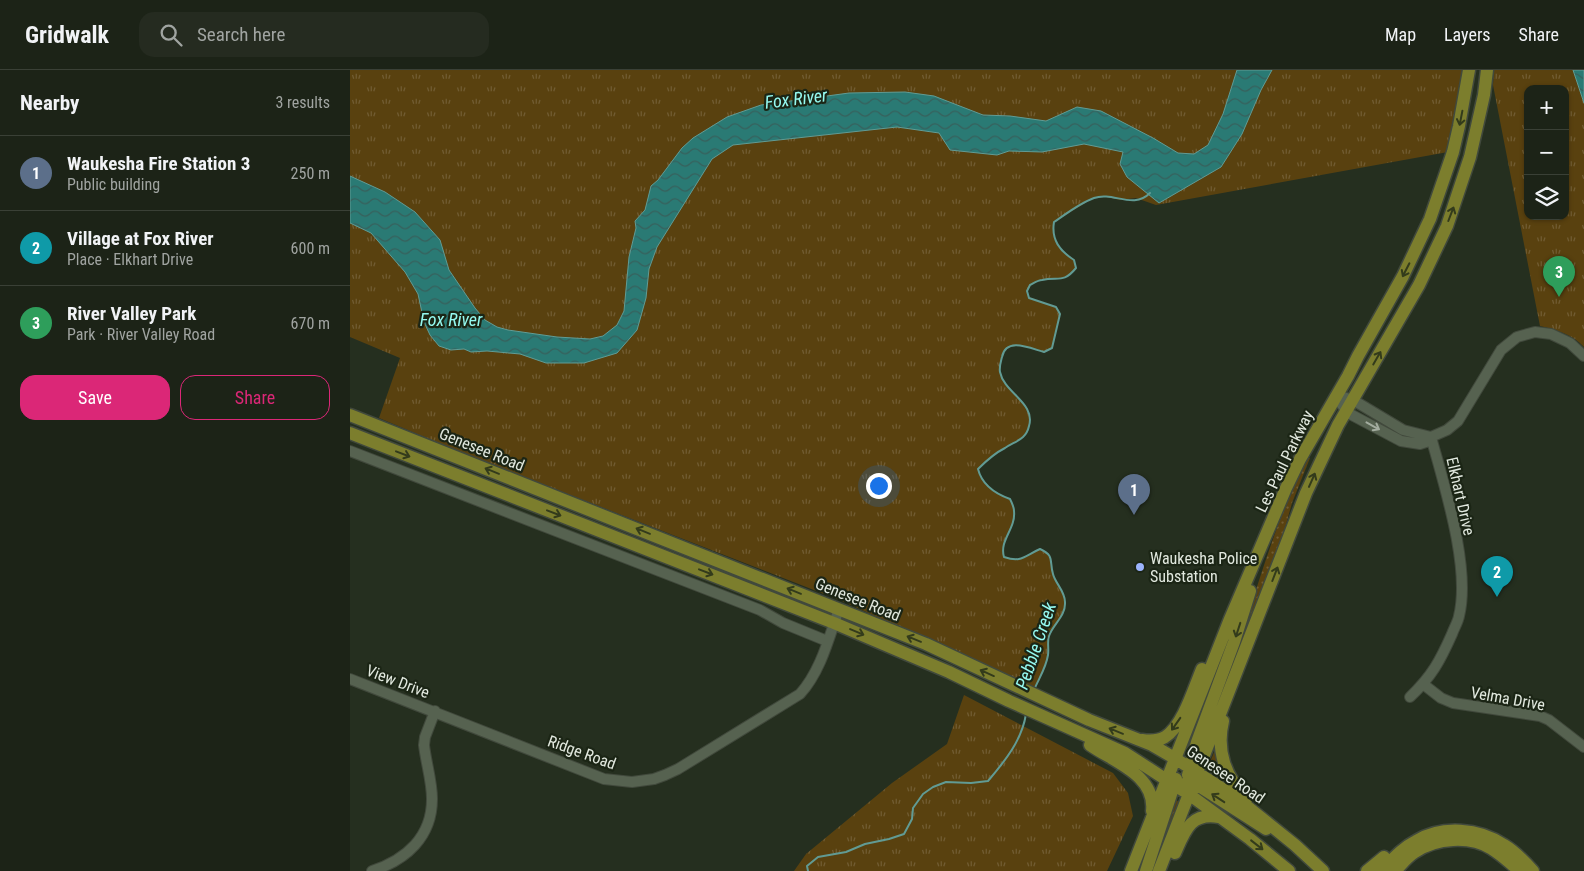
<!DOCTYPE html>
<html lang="en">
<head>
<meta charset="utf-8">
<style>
	body { margin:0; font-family:"Roboto Condensed",sans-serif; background:#252b20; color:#f1f3f6 }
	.controls { position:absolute; right:15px; top:15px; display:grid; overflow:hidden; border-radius:10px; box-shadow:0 1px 4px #0004 }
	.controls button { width:45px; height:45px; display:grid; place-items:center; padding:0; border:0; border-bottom:1px solid #3a4036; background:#1c2317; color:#f1f3f6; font:25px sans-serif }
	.you { position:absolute; left:528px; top:415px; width:18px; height:18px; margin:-12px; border:4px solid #fff; border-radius:50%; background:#1a73e8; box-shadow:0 0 0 8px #1a73e833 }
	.badge { display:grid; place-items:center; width:32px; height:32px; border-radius:50%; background:#db2777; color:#fff; font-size:16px; font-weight:700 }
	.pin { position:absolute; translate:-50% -41px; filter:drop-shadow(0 1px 2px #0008) }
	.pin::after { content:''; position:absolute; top:26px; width:18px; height:15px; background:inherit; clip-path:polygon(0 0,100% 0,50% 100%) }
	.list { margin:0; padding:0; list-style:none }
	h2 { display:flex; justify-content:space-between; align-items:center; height:65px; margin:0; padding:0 20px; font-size:21px }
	h2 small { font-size:16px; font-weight:400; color:#a0a4a1 }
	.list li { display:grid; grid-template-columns:32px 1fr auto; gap:15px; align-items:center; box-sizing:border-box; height:75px; padding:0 20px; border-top:1px solid #3a4036 }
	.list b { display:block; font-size:19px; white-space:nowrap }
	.list p { margin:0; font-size:16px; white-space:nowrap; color:#a0a4a1 }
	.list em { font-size:16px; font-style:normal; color:#a0a4a1 }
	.actions { display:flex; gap:10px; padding:15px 20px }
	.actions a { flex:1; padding:11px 0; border:1px solid #db2777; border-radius:15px; text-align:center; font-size:18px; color:#db2777 }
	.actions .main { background:#db2777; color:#fff }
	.icon { flex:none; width:28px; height:28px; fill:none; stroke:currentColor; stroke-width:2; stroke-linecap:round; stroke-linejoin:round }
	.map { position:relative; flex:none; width:1234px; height:801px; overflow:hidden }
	header { display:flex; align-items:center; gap:30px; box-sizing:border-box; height:70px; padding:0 25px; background:#1c2317; border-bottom:1px solid #3a4036 }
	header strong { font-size:24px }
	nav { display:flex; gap:28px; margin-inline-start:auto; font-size:18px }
	.search { width:350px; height:45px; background:#252b20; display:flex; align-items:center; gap:12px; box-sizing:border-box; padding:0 18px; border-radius:15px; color:#a0a4a1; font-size:19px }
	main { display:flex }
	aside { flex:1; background:#1c2317 }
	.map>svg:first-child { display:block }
	.grass { fill:url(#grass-dots) }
	.park { fill:url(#park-tufts); fill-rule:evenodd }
	.water { fill:url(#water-waves); stroke:#619b94 }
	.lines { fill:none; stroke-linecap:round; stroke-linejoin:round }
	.stream { stroke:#619b94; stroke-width:2 }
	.minor-casing { stroke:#41493c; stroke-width:12 }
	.major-casing { stroke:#41493c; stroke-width:15 }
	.minor { stroke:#566250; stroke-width:10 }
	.major { stroke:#7c7e2d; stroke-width:12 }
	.oneway { stroke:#333b1b }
	.oneway2 { stroke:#a3ac9f }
	.poi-dot { fill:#9cb4fd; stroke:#1b2515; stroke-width:2 }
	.labels { text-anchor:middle; stroke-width:4.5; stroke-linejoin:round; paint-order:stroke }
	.street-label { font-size:16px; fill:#e2e9df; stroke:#1b2515 }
	.poi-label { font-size:16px; fill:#e2e9df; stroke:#1b2515; text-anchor:start }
	.water-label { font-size:18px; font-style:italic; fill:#95f9f0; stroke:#1b2515 }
</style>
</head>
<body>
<header>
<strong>Gridwalk</strong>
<div class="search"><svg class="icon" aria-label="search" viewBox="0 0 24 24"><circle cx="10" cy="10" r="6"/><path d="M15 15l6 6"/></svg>Search here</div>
<nav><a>Map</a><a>Layers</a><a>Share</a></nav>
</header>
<main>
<aside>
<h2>Nearby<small>3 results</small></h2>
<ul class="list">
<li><span class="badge" style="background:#5c6f8a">1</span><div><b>Waukesha Fire Station 3</b><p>Public building</p></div><em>250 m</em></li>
<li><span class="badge" style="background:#0f9aa8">2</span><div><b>Village at Fox River</b><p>Place · Elkhart Drive</p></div><em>600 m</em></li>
<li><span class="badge" style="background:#2e9e5b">3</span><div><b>River Valley Park</b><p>Park · River Valley Road</p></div><em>670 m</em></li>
</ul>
<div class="actions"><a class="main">Save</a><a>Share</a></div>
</aside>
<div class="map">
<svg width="1234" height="801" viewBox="0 0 1234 801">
	<defs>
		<pattern id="grass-dots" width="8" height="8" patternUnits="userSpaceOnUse" patternTransform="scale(1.25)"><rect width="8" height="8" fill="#59410f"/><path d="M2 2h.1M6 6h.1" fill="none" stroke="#715c32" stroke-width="1.8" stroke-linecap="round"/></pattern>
		<pattern id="park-tufts" width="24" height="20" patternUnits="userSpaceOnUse" patternTransform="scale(1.25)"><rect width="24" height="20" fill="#59410f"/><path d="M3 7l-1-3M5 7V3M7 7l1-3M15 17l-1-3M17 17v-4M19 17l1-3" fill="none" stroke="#715c32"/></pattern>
		<pattern id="water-waves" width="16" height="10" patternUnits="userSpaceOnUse" patternTransform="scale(1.25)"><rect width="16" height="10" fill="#2a7a74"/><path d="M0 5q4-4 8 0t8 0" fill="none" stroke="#37605c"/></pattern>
	</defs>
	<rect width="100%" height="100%" fill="#252f1f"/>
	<path class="grass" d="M958 388H960L942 433 930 476 891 575 889 574C909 511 927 446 958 388Z
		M879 568 839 685 834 682Z
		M865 680 878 713 876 714 861 704 862 699 858 697Z
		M823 729 830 732 803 801H800Z"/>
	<path class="park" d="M0 0H1115L1098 82 806 135 786 128 770 130 757 127H745L704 152C701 170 710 181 724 190L726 198C713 214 708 206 692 210 688 210 684 213 680 215L677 221 679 228 706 237 710 244 702 278 694 282C682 279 656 266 652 287 651 291 649 297 650 302 654 323 686 333 679 356 676 370 665 371 655 378 645 383 636 391 628 400 632 415 646 424 660 429 662 433 664 437 664 441 666 459 649 470 654 487 672 493 674 486 690 479 705 487 699 491 703 504 706 513 715 521 715 532 716 547 702 554 699 566 697 572 699 579 698 585 696 597 690 607 685 618L492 531 115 384 29 348 50 288 0 267Z
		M1144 0H1234V277C1222 264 1207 260 1190 256L1143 15ZM1178 19H1215V146H1178Z
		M614 625 763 703 778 723 783 746 757 801H444L456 784 542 713 597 674Z"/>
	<path class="water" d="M887 0H922L911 20 892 64 871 97 809 133 777 107 770 94 773 82 734 74 692 82 659 81 647 85 600 80 589 63 547 57 383 75 362 89 307 177 299 199 296 228 287 260 267 283 234 293H196L170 284 137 281 121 282 114 279 101 280 89 276 80 265 74 252 68 224 55 202 21 163 0 153V106L35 122 65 142 90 170 99 200 125 238 135 250 147 257 158 260 207 267 240 269 253 266 267 255 274 241 279 187 286 158 285 151 295 140 301 116 308 110 332 78 343 68 377 47 411 35 499 23 555 22 584 26 633 45 660 46 696 51 727 37 751 41 803 68 828 83 844 84 858 75 873 44Z
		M1223 0H1234V33Z"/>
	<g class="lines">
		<path class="stream" d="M684 620C689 608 696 598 698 585 699 579 697 571 699 566 703 554 716 546 715 532 715 521 705 513 703 504 699 490 705 486 690 479 674 486 672 493 654 487 649 470 666 459 664 441 664 437 662 433 660 429 646 424 632 415 628 399 636 391 645 383 655 378 665 371 676 370 679 356 686 333 654 323 650 302 649 297 651 291 652 287 656 266 682 279 694 282L702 278 710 244 706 237 679 228 677 221 680 215C684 213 688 210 692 210 708 206 713 214 726 198L724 190C710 181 701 170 704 152 716 144 730 133 744 128 763 121 783 140 800 123
			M458 801 457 796 468 787 496 782 515 774 539 769 554 764 562 749 563 738 573 724 583 717 596 712 621 713 638 711C655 691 672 670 676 644"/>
		<defs>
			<path id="minor" d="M985 327 1000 344 1051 371 1070 374 1076 372 1081 367 1097 360 1108 351 1151 280 1167 267 1185 262 1201 264 1220 273 1234 286
				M985 327H993L1003 330 1053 360 1081 367
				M0 381 410 540 433 553 477 571
				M0 609 254 709 282 712 304 709 315 705 328 699 450 624C471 601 479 567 489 539
				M1073 614 1091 628 1103 633 1190 646 1199 650 1234 677
				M1060 627C1082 606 1090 591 1102 564 1104 558 1108 552 1109 546 1121 498 1094 415 1081 367
				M22 801C56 790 82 767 82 729 82 711 76 693 74 675L75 667 85 641"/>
			<path id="major" d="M0 345 576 574 739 650 802 675 826 689 884 726 945 775 973 801
				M0 363 484 553 599 602 659 631 775 683 840 725 900 769 939 801
				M873 651C866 680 875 708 897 728
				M792 670C799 671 808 671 815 667 833 656 844 618 852 599
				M740 675C764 692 806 705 802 741
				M838 705 847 672 884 572 900 521
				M837 712 852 718 916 759
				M825 783C835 760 841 742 869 747
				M781 801 880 549 936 418 950 389 998 306 1008 286 1053 206 1080 149 1103 82 1109 56 1119 0
				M796 801 826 709
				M809 801 956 423 988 355 1069 215 1097 156 1120 87 1134 25 1137 0
				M1017 801 1034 787
				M1031 801C1042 790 1052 778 1066 771 1092 755 1129 758 1154 775 1164 781 1175 792 1183 801
				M1045 801C1051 795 1057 787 1065 782 1086 768 1120 765 1142 779 1152 785 1161 794 1170 801"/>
		</defs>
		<use href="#minor" class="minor-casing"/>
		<use href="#major" class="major-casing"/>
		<use href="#minor" class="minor"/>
		<use href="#major" class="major"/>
	</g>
	<defs><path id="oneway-shaft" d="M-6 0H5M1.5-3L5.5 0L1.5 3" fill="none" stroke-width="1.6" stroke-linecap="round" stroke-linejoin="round" transform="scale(1.25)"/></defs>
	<g class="oneway">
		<use href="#oneway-shaft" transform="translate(1111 48) rotate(101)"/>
		<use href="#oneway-shaft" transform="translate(1101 144) rotate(-69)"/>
		<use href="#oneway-shaft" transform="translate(1056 200) rotate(117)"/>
		<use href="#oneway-shaft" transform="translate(1027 288) rotate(-60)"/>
		<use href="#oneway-shaft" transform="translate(53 384) rotate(21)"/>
		<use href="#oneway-shaft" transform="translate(142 401) rotate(-158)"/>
		<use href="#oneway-shaft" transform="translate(962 410) rotate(-66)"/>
		<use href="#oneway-shaft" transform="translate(204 443) rotate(21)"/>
		<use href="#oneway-shaft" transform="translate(293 461) rotate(-158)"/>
		<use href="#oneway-shaft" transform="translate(356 502) rotate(21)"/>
		<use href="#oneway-shaft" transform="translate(925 504) rotate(-69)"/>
		<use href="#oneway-shaft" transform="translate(444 521) rotate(-158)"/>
		<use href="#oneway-shaft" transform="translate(888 560) rotate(108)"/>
		<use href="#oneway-shaft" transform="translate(507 562) rotate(23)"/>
		<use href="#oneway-shaft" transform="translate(564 569) rotate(-158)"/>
		<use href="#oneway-shaft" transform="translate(637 603) rotate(-156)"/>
		<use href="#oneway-shaft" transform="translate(826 654) rotate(125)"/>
		<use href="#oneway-shaft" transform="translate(766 661) rotate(-158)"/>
		<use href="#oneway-shaft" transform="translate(868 728) rotate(-147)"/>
		<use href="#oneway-shaft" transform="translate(907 775) rotate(38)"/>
	</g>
	<use class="oneway2" href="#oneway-shaft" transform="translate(1023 356) rotate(29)"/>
	<circle class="poi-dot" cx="790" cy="497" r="5"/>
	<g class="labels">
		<g class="street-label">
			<text transform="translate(132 379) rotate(22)" y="6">Genesee Road</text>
			<text transform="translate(934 391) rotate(-64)" y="6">Les Paul Parkway</text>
			<text transform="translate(1111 426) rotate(77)" y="6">Elkhart Drive</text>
			<text transform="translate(508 529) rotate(22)" y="6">Genesee Road</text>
			<text transform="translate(48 611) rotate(21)" y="6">View Drive</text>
			<text transform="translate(1158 628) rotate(10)" y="6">Velma Drive</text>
			<text transform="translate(232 682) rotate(20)" y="6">Ridge Road</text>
			<text transform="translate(876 704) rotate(34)" y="6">Genesee Road</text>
		</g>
		<g class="poi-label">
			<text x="800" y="494">Waukesha Police<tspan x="800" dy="18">Substation</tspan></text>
		</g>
		<g class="water-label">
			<text transform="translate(446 29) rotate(-7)" y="6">Fox River</text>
			<text x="101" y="256">Fox River</text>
			<text transform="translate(686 576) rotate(-71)" y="6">Pebble Creek</text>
		</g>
	</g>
</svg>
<div class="controls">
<button>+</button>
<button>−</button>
<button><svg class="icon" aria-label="layers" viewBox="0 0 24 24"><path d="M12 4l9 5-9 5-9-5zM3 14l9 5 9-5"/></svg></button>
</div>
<div class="you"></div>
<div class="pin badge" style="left:784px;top:445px;background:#5c6f8a">1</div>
<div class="pin badge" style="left:1147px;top:527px;background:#0f9aa8">2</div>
<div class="pin badge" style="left:1209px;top:227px;background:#2e9e5b">3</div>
</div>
</main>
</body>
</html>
